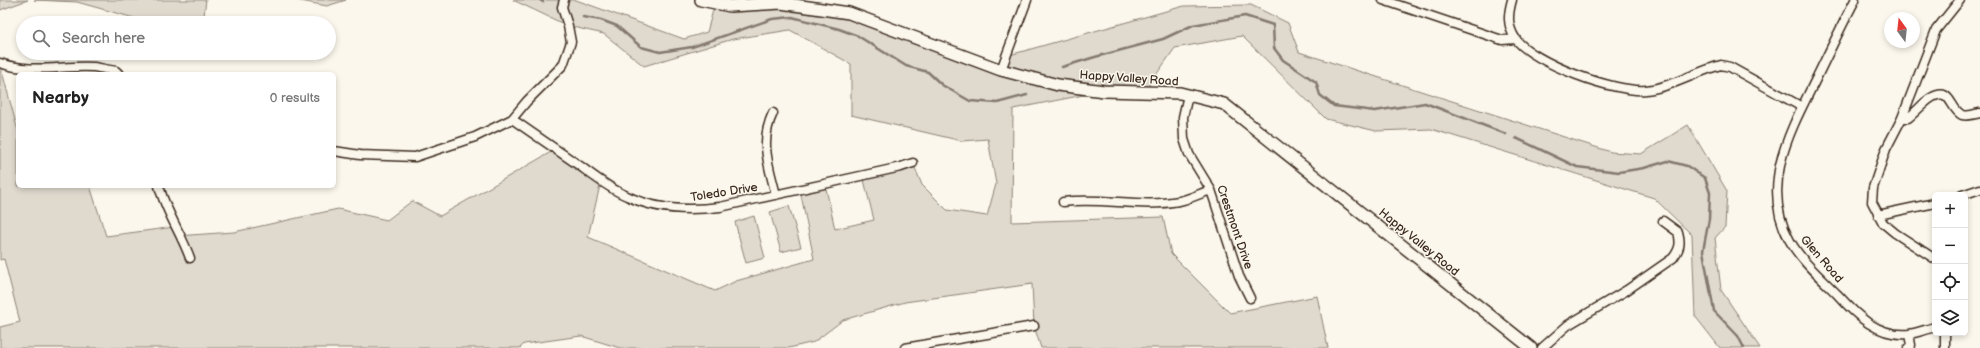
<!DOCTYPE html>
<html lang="en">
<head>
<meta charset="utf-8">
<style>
	body { margin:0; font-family:"Balsamiq Sans",sans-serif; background:#f6f6f6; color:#222 }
	.controls { position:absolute; right:12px; bottom:12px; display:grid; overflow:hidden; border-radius:6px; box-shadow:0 2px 6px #0003 }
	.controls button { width:36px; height:36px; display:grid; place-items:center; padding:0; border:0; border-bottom:1px solid #e0e0e0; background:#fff; color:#222; font:20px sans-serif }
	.compass { position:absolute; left:1884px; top:12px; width:36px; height:36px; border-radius:50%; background:#fff; box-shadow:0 2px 6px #0003; rotate:345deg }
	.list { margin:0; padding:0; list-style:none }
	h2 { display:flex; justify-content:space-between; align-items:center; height:52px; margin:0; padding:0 16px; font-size:17px }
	h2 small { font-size:13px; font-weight:400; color:#767676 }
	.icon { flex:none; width:22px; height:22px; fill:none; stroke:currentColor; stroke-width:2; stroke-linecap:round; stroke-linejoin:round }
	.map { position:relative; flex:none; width:1980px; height:348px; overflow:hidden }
	.search { position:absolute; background:#fff; box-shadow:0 2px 6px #0003; left:16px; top:16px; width:320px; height:44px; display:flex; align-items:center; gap:10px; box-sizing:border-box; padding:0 14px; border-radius:22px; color:#767676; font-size:15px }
	.panel { position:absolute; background:#fff; box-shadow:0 2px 6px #0003; left:16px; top:72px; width:320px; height:116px; border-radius:6px }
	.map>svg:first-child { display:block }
	.green { fill:#dfd9ce; stroke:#8d8276 }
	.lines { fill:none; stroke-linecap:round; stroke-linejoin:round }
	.stream { stroke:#85796d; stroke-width:2.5 }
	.street-casing { stroke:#3b2a1e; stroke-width:11 }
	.secondary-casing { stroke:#3b2a1e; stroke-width:14 }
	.street { stroke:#fbf7ec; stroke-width:8 }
	.secondary { stroke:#fbf7ec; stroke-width:11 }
	.labels { text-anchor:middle; stroke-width:3; stroke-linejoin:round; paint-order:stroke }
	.street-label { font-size:12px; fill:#3b2a1e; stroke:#fbf7ec }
</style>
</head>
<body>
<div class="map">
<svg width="1980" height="348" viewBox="0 0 1980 348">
	<rect width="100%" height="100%" fill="#fbf7ec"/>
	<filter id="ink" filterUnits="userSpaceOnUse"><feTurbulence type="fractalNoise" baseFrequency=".025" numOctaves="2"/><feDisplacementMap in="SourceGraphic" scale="8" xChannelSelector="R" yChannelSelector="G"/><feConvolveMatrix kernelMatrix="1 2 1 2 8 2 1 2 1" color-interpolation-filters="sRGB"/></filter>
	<g filter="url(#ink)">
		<path class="green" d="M0 0H28L0 10Z
			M34 0H206L203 23H152L77 2Z
			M295 0H346L327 6Z
			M513 0H576L684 39 707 32 715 3 821 9 1000 70 1006 56 1184 6 1251 5 1288 23 1299 52 1611 152 1641 154 1688 125 1727 191 1725 227 1715 238 1721 290 1760 348H1720L1695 316 1692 235 1654 198 1431 129 1376 131 1326 119 1242 36 1175 48 1144 92 1104 91 1013 109 1012 222 1163 217 1171 254 1230 313 1317 296 1328 348H1041L1034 326 1032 284 905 302 843 320 814 342 789 348H620L581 336 524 344 520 348H0V327L20 322 4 259 0 260V64L18 131V186H90L106 236 175 227 176 236 234 232 338 209 387 220 412 201 440 216 556 149 601 181 588 237 715 291 736 281 814 259 800 190 825 184 835 229 874 220 863 176 913 163 922 185 947 210 987 216 996 184 988 139 962 141 851 115V64L790 30 733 39 644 66 604 34 568 26Z
			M789 206 801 247 781 252 770 212Z
			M754 216 765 258 746 263 735 222Z"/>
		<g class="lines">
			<path class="stream" d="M540 0 543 2
				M583 17 601 20 617 26 641 47 660 52 692 47 772 19 792 17 839 29 858 36 906 66 928 72 942 85 970 101 997 103 1027 95
				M1062 67 1095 57 1163 39 1193 25 1245 16 1273 25 1274 48 1283 60 1316 82 1320 95 1334 106 1375 111 1425 103 1506 134
				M1516 138 1577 167 1619 172 1644 168 1668 161 1687 166 1705 178 1710 193 1709 219 1703 251 1714 311 1738 336 1744 348"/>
			<defs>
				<path id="street" d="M1383 0 1502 40 1516 39
					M1512 0C1508 14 1507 25 1515 38 1532 63 1616 93 1646 90 1672 87 1695 72 1721 65L1730 67 1802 107
					M1855 0C1841 27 1828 54 1815 81 1790 131 1759 186 1790 241 1802 262 1821 278 1838 295 1857 316 1878 337 1909 334 1917 333 1927 329 1935 327
					M0 63C31 74 62 65 94 67 101 68 108 70 116 71L119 74
					M1001 70 1027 0
					M1188 95 1183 117 1184 139 1189 154 1211 190 1239 276 1250 298
					M773 113C759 142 769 166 776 195
					M1902 118H1908C1916 112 1923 103 1931 98 1952 86 1949 109 1962 115 1968 117 1974 114 1980 113
					M512 119C535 135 558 151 580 166 595 177 610 189 627 196 656 210 689 211 720 207L901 167 913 163
					M334 151 360 155 415 157 475 137 512 119 527 101 563 65 571 42 568 26 562 7 564 0
					M159 186C166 212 181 233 190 258
					M1962 195 1980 189
					M1063 202C1102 197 1141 208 1179 201 1190 199 1201 193 1211 190
					M1878 215 1935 203
					M1935 259 1895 233 1883 223 1872 202 1873 188 1886 149 1902 118 1936 30 1960 0
					M905 348 1034 326
					M1542 348 1568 325 1627 290 1673 258C1680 249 1681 243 1678 232L1663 221
					M1908 348 1911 345 1909 334
					M1945 348V333"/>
				<path id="secondary" d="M701 0 730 6 781 3 849 13 1001 70 1058 85 1104 91 1180 93 1224 104 1531 348"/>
			</defs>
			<use href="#street" class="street-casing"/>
			<use href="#secondary" class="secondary-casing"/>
			<use href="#street" class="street"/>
			<use href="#secondary" class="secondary"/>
		</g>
	</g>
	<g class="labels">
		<g class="street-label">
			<text transform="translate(1129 78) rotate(4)" y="4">Happy Valley Road</text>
			<text transform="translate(724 192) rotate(-9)" y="4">Toledo Drive</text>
			<text transform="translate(1235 227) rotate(71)" y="4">Crestmont Drive</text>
			<text transform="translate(1419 242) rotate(39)" y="4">Happy Valley Road</text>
			<text transform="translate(1822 259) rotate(49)" y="4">Glen Road</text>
		</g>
	</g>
</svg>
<div class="controls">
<button>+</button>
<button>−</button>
<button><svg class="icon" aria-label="locate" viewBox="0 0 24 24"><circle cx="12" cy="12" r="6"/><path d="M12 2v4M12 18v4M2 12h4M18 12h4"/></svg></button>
<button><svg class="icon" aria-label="layers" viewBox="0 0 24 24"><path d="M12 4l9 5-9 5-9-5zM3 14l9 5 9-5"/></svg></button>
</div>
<svg class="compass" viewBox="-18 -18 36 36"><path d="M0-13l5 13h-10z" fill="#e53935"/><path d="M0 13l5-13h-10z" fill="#767676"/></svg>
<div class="search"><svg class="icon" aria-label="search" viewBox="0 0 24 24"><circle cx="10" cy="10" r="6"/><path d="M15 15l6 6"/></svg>Search here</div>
<section class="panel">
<h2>Nearby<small>0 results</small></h2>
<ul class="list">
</ul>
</section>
</div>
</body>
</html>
